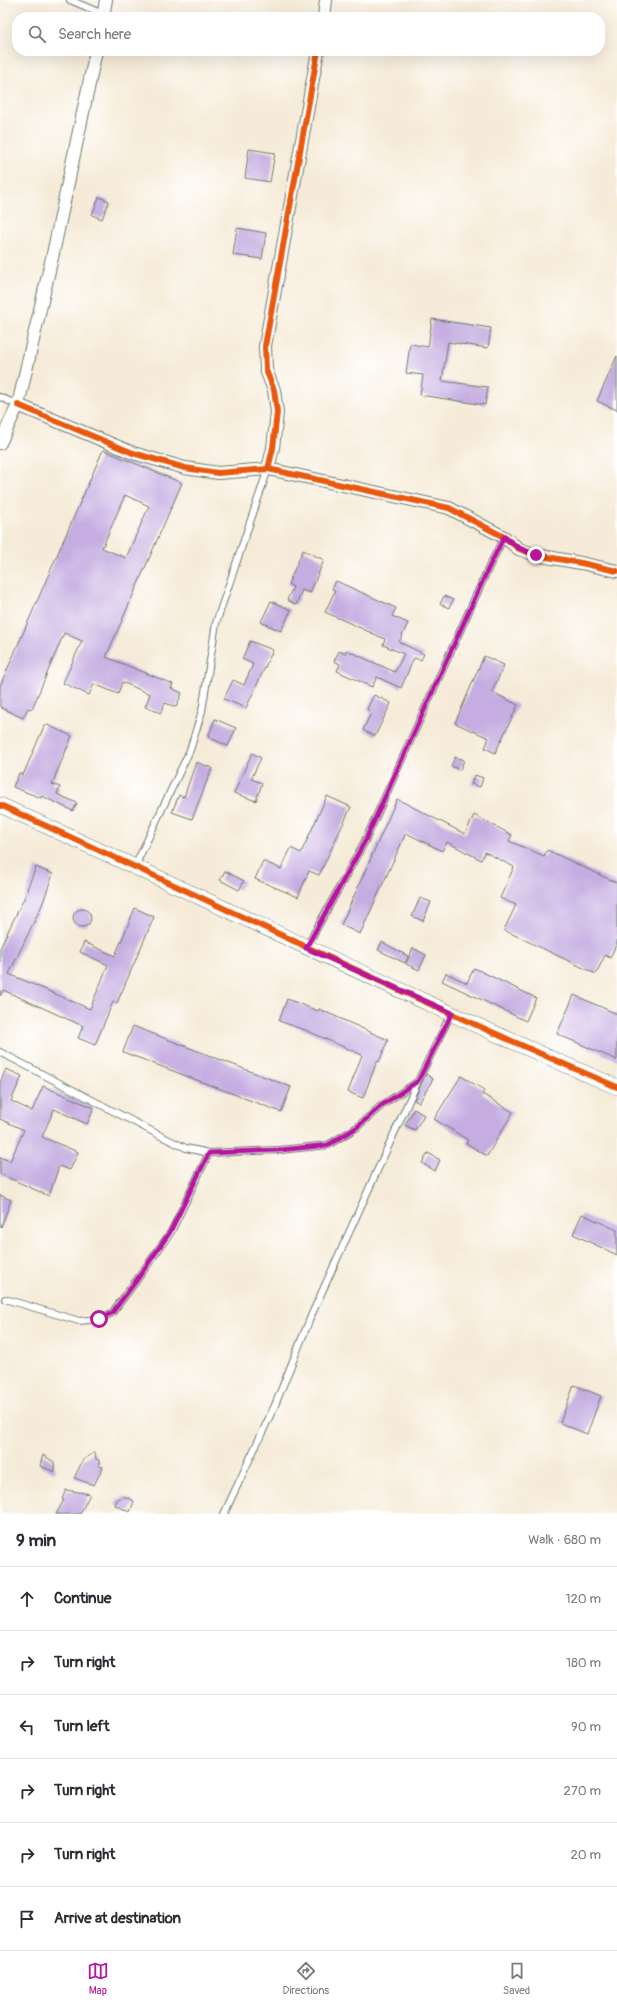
<!DOCTYPE html>
<html lang="en">
<head>
<meta charset="utf-8">
<style>
	body { margin:0; font-family:Pangolin,sans-serif; background:#f7f7f7; color:#2b2b33 }
	.stop { position:absolute; width:12px; height:12px; margin:-9px; border:3px solid #b5179e; border-radius:50%; background:#fff }
	.stop.end { background:#b5179e; border-color:#fff; box-shadow:0 1px 4px #0008 }
	.list { margin:0; padding:0; list-style:none }
	h2 { display:flex; justify-content:space-between; align-items:center; height:52px; margin:0; padding:0 16px; font-size:17px }
	h2 small { font-size:13px; font-weight:400; color:#7c7c81 }
	.list li { display:grid; grid-template-columns:26px 1fr auto; gap:12px; align-items:center; box-sizing:border-box; height:64px; padding:0 16px; border-top:1px solid #e1e1e2 }
	.list b { display:block; font-size:15px; white-space:nowrap }
	.list em { font-size:13px; font-style:normal; color:#7c7c81 }
	.icon { flex:none; width:22px; height:22px; fill:none; stroke:currentColor; stroke-width:2; stroke-linecap:round; stroke-linejoin:round }
	.map { position:relative; flex:none; width:617px; height:1514px; overflow:hidden }
	.search { position:absolute; background:#fff; box-shadow:0 4px 16px #0002; left:12px; right:12px; top:12px; height:44px; display:flex; align-items:center; gap:10px; box-sizing:border-box; padding:0 14px; border-radius:16px; color:#7c7c81; font-size:15px }
	.sheet { height:436px; background:#fff }
	nav { display:flex; justify-content:space-around; align-items:center; box-sizing:border-box; height:56px; border-top:1px solid #e1e1e2; background:#fff; font-size:11px; color:#7c7c81 }
	nav a { display:grid; justify-items:center; gap:2px }
	nav .on { color:#b5179e }
	.map>svg:first-child { display:block }
	.building { fill:#c5ace1; fill-rule:evenodd }
	.lines { fill:none; stroke-linecap:round; stroke-linejoin:round }
	.service-casing { stroke:#6a7a6d; stroke-width:8 }
	.minor-casing { stroke:#6a7a6d; stroke-width:14 }
	.tertiary-casing { stroke:#6a7a6d; stroke-width:16 }
	.service { stroke:#fff; stroke-width:6 }
	.minor { stroke:#fff; stroke-width:12 }
	.tertiary { stroke:#fff; stroke-width:15 }
	.cycleway-casing { stroke:#fff; stroke-width:8 }
	.cycleway { stroke:#e8590c; stroke-width:6 }
	.route { stroke:#b5179e; stroke-width:5 }
</style>
</head>
<body>
<div class="map">
<svg width="617" height="1514" viewBox="0 0 617 1514">
	<rect width="100%" height="100%" fill="#fff"/>
	<filter id="ink" filterUnits="userSpaceOnUse"><feTurbulence type="fractalNoise" baseFrequency=".025" numOctaves="2"/><feDisplacementMap in="SourceGraphic" scale="8" xChannelSelector="R" yChannelSelector="G"/><feConvolveMatrix kernelMatrix="1 2 1 2 8 2 1 2 1" color-interpolation-filters="sRGB"/></filter>
	<filter id="wash" filterUnits="userSpaceOnUse"><feTurbulence type="fractalNoise" baseFrequency=".012" numOctaves="4" result="noise"/><feDisplacementMap in="SourceGraphic" scale="16" xChannelSelector="R" yChannelSelector="G"/><feGaussianBlur stdDeviation="0.9" result="paint"/><feColorMatrix in="noise" values="0 0 0 0 0 0 0 0 0 0 0 0 0 0 0 0 0 1.4 0 .05"/><feComposite in="paint" operator="in"/></filter>
	<g filter="url(#wash)">
		<rect width="100%" height="100%" fill="#f6ebd8"/>
		<g id="blocks">
			<path class="building" d="M249 149 275 153 270 182 245 178Z
				M99 197 109 201 102 219 92 215Z
				M237 228 266 233 262 259 233 255Z
				M432 319 491 328 488 348 448 342 442 381 488 387 485 405 420 395 423 375 406 373 410 344 428 347Z
				M617 356V410L597 401Z
				M103 450 182 483 106 657 173 684 171 688 182 693 176 707 165 703 161 713 145 707 150 694 122 682 118 694 94 684 89 695 63 683 82 641 64 633 32 709 28 708 23 718 0 707V686ZM125 495 149 506 126 558 102 548Z
				M303 550 324 560 310 593 302 590 296 605 287 600 293 587 288 584Z
				M336 581 396 608 392 616 408 623 399 642 424 654 421 660 414 658 401 688 377 677 372 687 337 671 340 664 334 661 339 651 345 654 346 650 395 672 404 654 383 645 385 639 325 612 335 591 332 589Z
				M444 596 453 600 449 608 440 604Z
				M271 601 291 610 281 631 261 622Z
				M250 641 273 650 246 708 224 699 233 680 244 685 253 664 242 659Z
				M484 656 504 665 492 692 518 705 495 753 485 748 489 738 455 723Z
				M374 695 391 703 375 736 363 730 371 713 367 709Z
				M215 719 236 728 228 746 208 737Z
				M45 724 72 736 52 784 60 787 57 794 77 803 73 811 42 796 41 798 13 787 19 773 23 775Z
				M252 753 261 758 251 779 262 783 256 801 234 793Z
				M455 757 464 760 460 770 451 766Z
				M196 762 212 768 192 819 172 812 179 795 184 797Z
				M475 775 483 778 480 787 471 784Z
				M327 796 351 807 319 875 309 871 298 897 255 879 263 861 281 869 291 848 301 853Z
				M397 799 465 834 474 815 512 835 509 841 544 856 547 850 617 883V943L610 958 605 955 596 974 504 930 516 905 500 898 514 867 485 852 481 860 447 842 442 851 406 833 360 934 341 925Z
				M36 867 53 874 42 905 9 974 90 1009 108 965 80 952 84 942 115 956 135 908 154 917 117 1003 113 1002 95 1045 78 1038 83 1026 3 990 0 996V948L28 890 27 889Z
				M225 871 244 881 239 890 220 880Z
				M420 898 431 902 423 921 412 916Z
				M73 918a9 9 0 1 1 18 0a9 9 0 1 1-18 0Z
				M382 942 408 956 405 963 378 950Z
				M413 948 426 955 419 970 406 964Z
				M474 968 536 998 526 1021 442 981 446 973 467 983Z
				M574 995 617 1014V1060L557 1034Z
				M287 999 318 1011 319 1009 388 1040 379 1062 377 1061 363 1098 348 1092 362 1055 305 1030 279 1021Z
				M133 1026 291 1087 281 1112 123 1052Z
				M6 1069 22 1076 11 1101 32 1111 43 1086 94 1108 87 1124 54 1109 42 1137 78 1152 70 1170 59 1166 49 1196 0 1174V1157L10 1161 24 1130 0 1119V1083Z
				M426 1074 433 1079 419 1103 414 1100Z
				M461 1076 484 1090 482 1094 513 1112 487 1156 466 1143 468 1140 434 1119Z
				M414 1109 424 1115 415 1130 405 1125Z
				M428 1153 440 1160 435 1171 422 1163Z
				M0 1195 11 1200 1 1227H0Z
				M582 1214 617 1230V1255L573 1234Z
				M574 1385 601 1396 587 1434 560 1423Z
				M95 1452 96 1459 99 1460V1466L103 1467 94 1485 74 1478 83 1460Z
				M43 1455 54 1462 55 1472 40 1466Z
				M66 1490 90 1494 80 1514H56L64 1500 62 1499Z
				M123 1496 134 1501 130 1512 115 1505 118 1498 121 1499Z"/>
		</g>
	</g>
	<g filter="url(#ink)">
		<use href="#blocks" fill-opacity="0" stroke="#6a7a6d" stroke-width="1"/>
		<g class="lines">
			<defs>
				<path id="service" d="M70 0 103 14
					M0 397 18 405
					M135 866 190 750 202 711 216 623 268 469
					M307 946 365 841 488 569 504 537
					M0 1052 163 1137 186 1148 209 1153 280 1150 328 1145 356 1128 382 1105 417 1082
					M5 1299 79 1321 99 1319 112 1313 136 1281 171 1232 209 1153
					M224 1514 275 1405 311 1316 418 1081 451 1014"/>
				<path id="minor" d="M103 17 106 0
					M324 17 326 0
					M18 405 133 453 185 468 218 473 268 469 449 508 504 537 519 549 536 555 581 563 617 571
					M0 443 18 405 54 249 96 51
					M268 469 273 448 277 412 274 390 266 370 265 346 318 51"/>
				<path id="tertiary" d="M0 805C206 898 409 998 617 1087"/>
			</defs>
			<use href="#service" class="service-casing"/>
			<use href="#minor" class="minor-casing"/>
			<use href="#tertiary" class="tertiary-casing"/>
			<use href="#service" class="service"/>
			<use href="#minor" class="minor"/>
			<use href="#tertiary" class="tertiary"/>
			<defs>
				<path id="cycleway" d="M18 405 133 453 185 468 218 473 268 469 449 508 504 537 519 549 536 555 581 563 617 571
					M268 469 273 448 277 412 274 390 266 370 265 346 318 51
					M0 805C206 898 409 998 617 1087"/>
			</defs>
			<use href="#cycleway" class="cycleway-casing"/>
			<use href="#cycleway" class="cycleway"/>
		</g>
	</g>
	<g class="lines" filter="url(#ink)">
		<path class="route" d="M99 1319 112 1313 136 1281 170 1232 209 1153 280 1150 328 1145 356 1128 382 1105 418 1081 452 1013 306 948 365 841 488 569 504 537 519 548 536 555"/>
	</g>
</svg>
<div class="stop" style="left:99px;top:1319px"></div>
<div class="stop end" style="left:536px;top:555px"></div>
<div class="search"><svg class="icon" aria-label="search" viewBox="0 0 24 24"><circle cx="10" cy="10" r="6"/><path d="M15 15l6 6"/></svg>Search here</div>
</div>
<section class="sheet">
<h2>9 min<small>Walk · 680 m</small></h2>
<ul class="list">
<li><svg class="icon" aria-label="ahead" viewBox="0 0 24 24"><path d="M12 20V5M6 11l6-6 6 6"/></svg><div><b>Continue</b></div><em>120 m</em></li>
<li><svg class="icon" aria-label="right" viewBox="0 0 24 24"><path d="M7 20v-9h11M14 6l5 5-5 5"/></svg><div><b>Turn right</b></div><em>180 m</em></li>
<li><svg class="icon" aria-label="left" viewBox="0 0 24 24"><path d="M17 20v-9H6M10 6l-5 5 5 5"/></svg><div><b>Turn left</b></div><em>90 m</em></li>
<li><svg class="icon" aria-label="right" viewBox="0 0 24 24"><path d="M7 20v-9h11M14 6l5 5-5 5"/></svg><div><b>Turn right</b></div><em>270 m</em></li>
<li><svg class="icon" aria-label="right" viewBox="0 0 24 24"><path d="M7 20v-9h11M14 6l5 5-5 5"/></svg><div><b>Turn right</b></div><em>20 m</em></li>
<li><svg class="icon" aria-label="arrive" viewBox="0 0 24 24"><path d="M6 21V4h12l-3 4 3 4H6"/></svg><div><b>Arrive at destination</b></div></li>
</ul>
</section>
<nav>
<a class="on"><svg class="icon" aria-label="map" viewBox="0 0 24 24"><path d="M3 6l6-2 6 2 6-2v14l-6 2-6-2-6 2zM9 4v14M15 6v14"/></svg>Map</a>
<a><svg class="icon" aria-label="directions" viewBox="0 0 24 24"><path d="M12 3l9 9-9 9-9-9zM9 14v-3h6M13 9l2 2-2 2"/></svg>Directions</a>
<a><svg class="icon" aria-label="saved" viewBox="0 0 24 24"><path d="M7 4h10v16l-5-4-5 4z"/></svg>Saved</a>
</nav>
</body>
</html>
